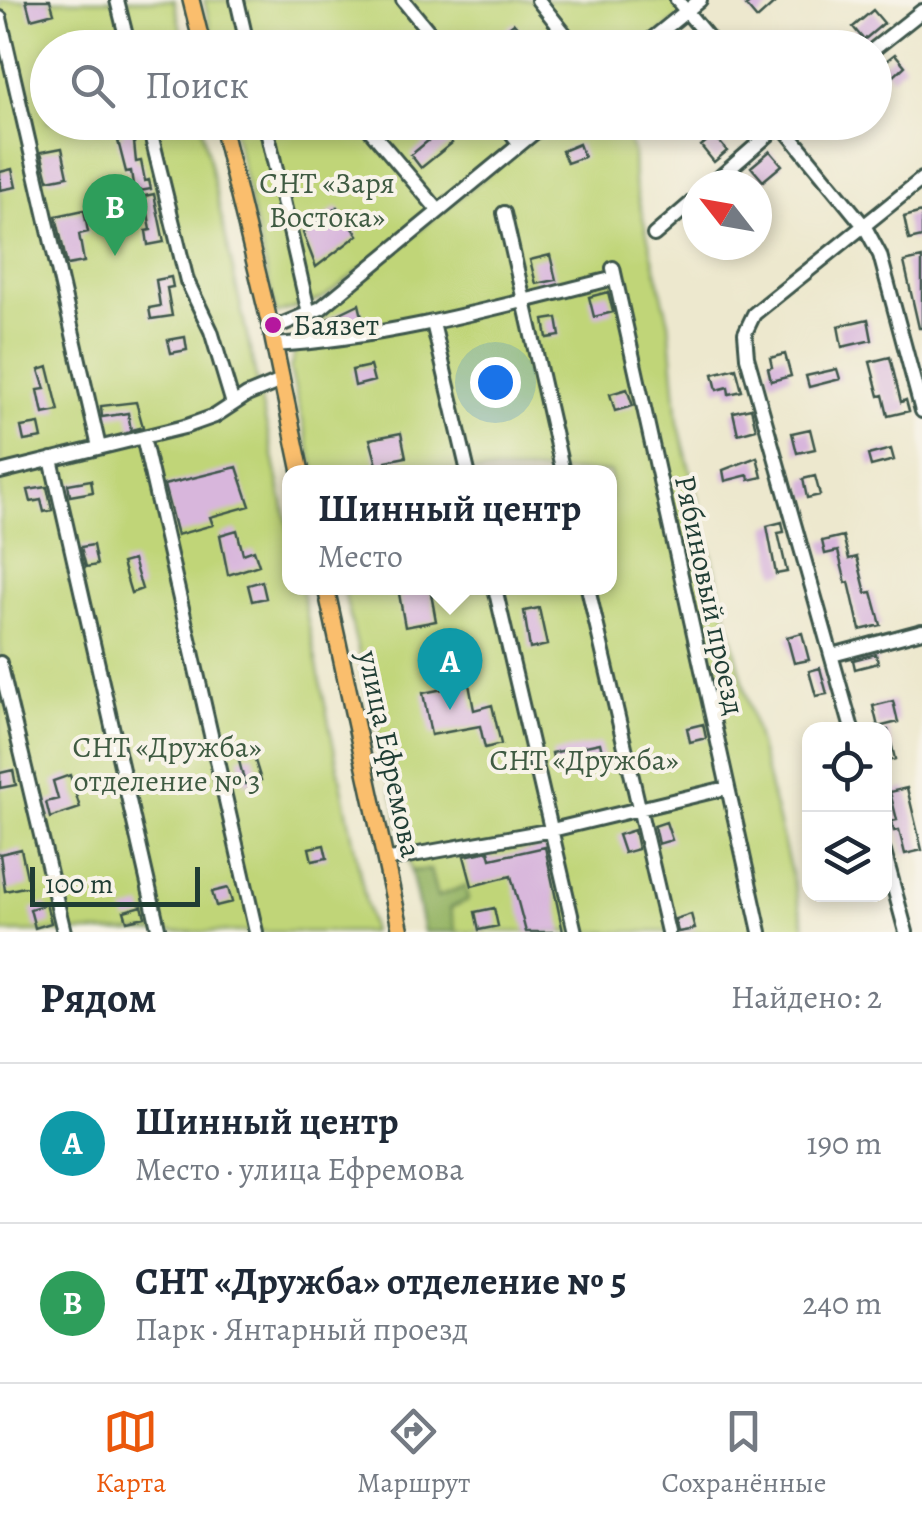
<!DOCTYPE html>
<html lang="ru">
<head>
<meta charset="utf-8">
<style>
	body { margin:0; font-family:Alegreya,serif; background:#f6f6f7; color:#1f2937 }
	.controls { position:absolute; right:30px; bottom:30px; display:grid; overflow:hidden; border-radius:20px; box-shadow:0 5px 15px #0003 }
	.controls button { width:90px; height:90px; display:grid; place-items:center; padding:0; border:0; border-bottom:2px solid #e0e1e3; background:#fff; color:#1f2937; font:50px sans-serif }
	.compass { position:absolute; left:682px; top:170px; width:90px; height:90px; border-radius:50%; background:#fff; box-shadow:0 5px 15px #0003; rotate:301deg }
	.scale { position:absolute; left:30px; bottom:25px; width:170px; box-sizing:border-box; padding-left:10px; border:5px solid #1f3d34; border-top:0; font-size:28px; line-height:35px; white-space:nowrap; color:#1f3d34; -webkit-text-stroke:8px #f7f3e8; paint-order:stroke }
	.you { position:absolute; left:495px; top:382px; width:35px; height:35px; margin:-25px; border:8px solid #fff; border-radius:50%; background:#1a73e8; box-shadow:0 0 0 15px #1a73e833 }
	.badge { display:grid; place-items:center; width:65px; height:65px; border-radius:50%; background:#ea580c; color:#fff; font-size:32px; font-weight:700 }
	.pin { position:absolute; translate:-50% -82px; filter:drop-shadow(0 2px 5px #0008) }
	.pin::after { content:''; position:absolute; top:52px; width:35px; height:30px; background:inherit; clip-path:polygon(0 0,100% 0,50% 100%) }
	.popup { position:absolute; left:282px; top:465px; width:335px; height:130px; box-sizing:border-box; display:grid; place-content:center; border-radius:20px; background:#fff; filter:drop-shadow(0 2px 8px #0005); font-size:32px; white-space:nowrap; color:#747a83 }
	.popup b { font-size:38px; color:#1f2937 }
	.popup::after { content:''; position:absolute; left:50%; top:100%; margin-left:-20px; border:20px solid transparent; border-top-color:#fff }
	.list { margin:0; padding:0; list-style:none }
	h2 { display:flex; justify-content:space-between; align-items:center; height:130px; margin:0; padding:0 40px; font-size:42px }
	h2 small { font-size:32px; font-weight:400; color:#747a83 }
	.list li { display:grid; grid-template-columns:65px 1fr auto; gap:30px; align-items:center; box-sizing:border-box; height:160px; padding:0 40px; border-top:2px solid #e0e1e3 }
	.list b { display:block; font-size:38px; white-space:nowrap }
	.list p { margin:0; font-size:32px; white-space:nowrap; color:#747a83 }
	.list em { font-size:32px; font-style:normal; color:#747a83 }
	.icon { flex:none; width:55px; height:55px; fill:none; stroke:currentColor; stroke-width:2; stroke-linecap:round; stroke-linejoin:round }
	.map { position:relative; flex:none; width:922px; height:932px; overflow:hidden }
	.search { position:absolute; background:#fff; box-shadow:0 5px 15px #0003; left:30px; right:30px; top:30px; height:110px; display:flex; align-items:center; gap:25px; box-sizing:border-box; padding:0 35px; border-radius:55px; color:#747a83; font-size:38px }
	.sheet { height:450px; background:#fff }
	nav { display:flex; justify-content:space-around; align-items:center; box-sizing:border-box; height:140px; border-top:2px solid #e0e1e3; background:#fff; font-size:28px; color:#747a83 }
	nav a { display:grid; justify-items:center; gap:5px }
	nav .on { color:#ea580c }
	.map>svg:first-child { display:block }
	.green { fill:#c0d578; stroke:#708956; stroke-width:2.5 }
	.forest { fill:#98b668; stroke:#5c7a4e; stroke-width:2.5 }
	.building { fill:#d8b6dc }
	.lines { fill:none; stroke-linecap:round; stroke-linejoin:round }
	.minor-casing { stroke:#3e574b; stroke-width:18 }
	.major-casing { stroke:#3e574b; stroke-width:20 }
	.minor { stroke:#fff; stroke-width:12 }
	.major { stroke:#fabe6d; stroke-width:15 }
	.poi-dot { fill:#b5179e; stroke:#f7f3e8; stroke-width:4 }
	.labels { text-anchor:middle; stroke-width:8; stroke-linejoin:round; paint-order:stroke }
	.park-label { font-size:30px; fill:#3f5b42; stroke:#f7f3e8 }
	.poi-label { font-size:30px; fill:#1f3d34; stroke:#f7f3e8; text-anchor:start }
	.street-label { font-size:30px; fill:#1f3d34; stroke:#f7f3e8 }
</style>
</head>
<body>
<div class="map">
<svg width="922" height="932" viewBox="0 0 922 932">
	<rect width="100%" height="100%" fill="#f7f3e8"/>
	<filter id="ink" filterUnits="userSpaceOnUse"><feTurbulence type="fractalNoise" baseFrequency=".01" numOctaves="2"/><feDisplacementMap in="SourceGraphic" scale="20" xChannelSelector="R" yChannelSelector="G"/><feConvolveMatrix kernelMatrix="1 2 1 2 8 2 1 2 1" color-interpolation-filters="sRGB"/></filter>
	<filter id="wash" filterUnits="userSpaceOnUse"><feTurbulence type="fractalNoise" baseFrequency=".0048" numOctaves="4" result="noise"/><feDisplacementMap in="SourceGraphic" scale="40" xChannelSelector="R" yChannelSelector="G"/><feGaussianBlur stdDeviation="2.25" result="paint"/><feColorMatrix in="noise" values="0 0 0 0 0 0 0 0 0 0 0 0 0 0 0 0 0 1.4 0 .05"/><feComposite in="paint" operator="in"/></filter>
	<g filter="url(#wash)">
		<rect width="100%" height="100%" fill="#ede8ce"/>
		<path class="green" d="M0 0H174L185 47 48 48V122L201 123 290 535V588H301L372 932H0Z
			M204 0H700L641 48 215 47Z
			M232 123H547L322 299 276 314Z
			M551 123H621L633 151 634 182 669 322 678 422 806 932H456L450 907 465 886 437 897 430 870 411 871 343 588H610V472H315L290 369 296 348 325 316 322 310Z"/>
		<path class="forest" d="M430 870 437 897 465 886 468 900 450 908 456 932H424L411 871Z"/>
		<g id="blocks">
			<path class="building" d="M26 0H50L54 13 31 19Z
				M753 0H778L757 19 746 6Z
				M873 10 884 23 864 40 853 27Z
				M514 23 526 37 518 43 506 29Z
				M895 54 905 66 892 78 881 65Z
				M132 122 136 162 141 161 145 181 149 180 151 189 134 192 131 171 126 172 117 137 123 136 120 124Z
				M441 130 452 143 421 168 411 155Z
				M714 135 727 151 714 162 701 146Z
				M579 144 584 157 567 163 562 151Z
				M62 148 68 176 48 180 41 152Z
				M770 151 782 165 763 181 751 167Z
				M12 169 16 187 0 190V172Z
				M154 194 164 242 148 245 146 231 151 230 145 196Z
				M337 207 358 235 316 267 303 233Z
				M84 210 88 232 79 234 84 262 67 265 56 216Z
				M922 212V237L909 240 904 217Z
				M550 255 556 280 536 284 530 260Z
				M922 258V328H919L904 262Z
				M171 277 173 287 167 288 172 316 151 319 149 308 160 306 156 280Z
				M608 292 613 312 594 317 589 297Z
				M359 304 364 325 327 330 326 320Z
				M557 318 560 336 547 338 544 320Z
				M868 319 872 340 842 347 838 326Z
				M185 337 187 350 171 353 168 340Z
				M785 354 791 376 771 381 768 368 772 367 770 358Z
				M890 357 901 402 906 400 909 411 888 416 883 395 879 396 870 362Z
				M370 366 374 381 355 386 352 370Z
				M48 367 59 411 43 414 38 390 45 389 39 370Z
				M736 368 742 391 729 394 728 387 717 390 713 374Z
				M837 369 840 379 809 387 806 376Z
				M627 389 633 406 615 411 610 394Z
				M136 402 143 427 131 430 128 413 102 417 101 406Z
				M751 408 756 429 738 434 733 412Z
				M39 424 42 438 24 441 21 427Z
				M810 429 815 449 797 453 792 433Z
				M401 433 406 457 386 461 389 472H379L370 439Z
				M891 449 894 460 871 466 868 455Z
				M757 457 762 477 749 480 748 475 725 481 723 470Z
				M237 467 250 506 210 517 213 525 177 535 164 485Z
				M815 476 820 495 807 498 803 479Z
				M91 480 93 492 70 496 68 484Z
				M47 487 52 510 44 512 41 500 31 502 28 490Z
				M782 522 784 532 778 533 787 572 776 574 767 526Z
				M237 530 243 554 254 550 259 565 228 575 220 535Z
				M843 536 849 559 857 557 866 593 872 592 881 625 860 630 849 582 846 583 838 551 825 554 822 541Z
				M93 545 97 565 86 567 81 547Z
				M133 560 142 589 131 593 122 563Z
				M262 581 266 598 252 601 248 585Z
				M398 588H430L436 621 405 627Z
				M539 608 547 645 530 649 524 611Z
				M802 633 809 660 794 663 787 637Z
				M876 654 878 663 855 669 853 660Z
				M820 668 827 694 816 696 809 671Z
				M469 684 474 710 492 705 501 744 485 748 480 726 431 735 423 693Z
				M893 701 898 722 878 727 873 706Z
				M703 724 706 738 690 742 687 728Z
				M884 730H888L895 759 884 762Z
				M600 743 604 760 556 771 552 753Z
				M253 754 261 780 245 784 238 757Z
				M13 770 16 785 0 788V773Z
				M70 775 80 808 50 818 46 802 58 799 53 781Z
				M907 788 922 850 905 854 899 830 894 831 892 821 897 820 890 792Z
				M666 822 672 840 658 844 654 826Z
				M634 830 638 849 624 853 618 835Z
				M324 845 327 858 312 861 309 848Z
				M545 847 563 932H526L511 876 472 886 464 856 489 851 491 859Z
				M21 849 29 886 5 891 0 854Z
				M228 888 232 902 216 906 212 892Z
				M46 904 51 923 35 928 30 909Z
				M142 906 145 917 127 921 124 911Z
				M494 908 498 926 479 930 475 912Z
				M691 914 695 929 678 932 675 919Z"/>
		</g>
	</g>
	<g filter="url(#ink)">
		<use href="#blocks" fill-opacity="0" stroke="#3e574b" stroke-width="2.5"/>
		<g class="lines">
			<defs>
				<path id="minor" d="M117 0 129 48
					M237 0 248 48
					M403 0 442 48
					M538 0 576 48
					M677 0 717 48
					M0 18 99 447
					M641 48 700 0
					M874 49 922 11
					M148 122 187 281 211 331 233 404
					M265 122 309 314
					M503 122 520 144
					M779 122 865 227 880 255 922 411
					M364 123 438 210
					M711 185 783 122
					M504 213 563 472
					M654 235 697 198
					M613 268 760 932
					M433 323 468 472
					M271 329 321 308 547 122
					M274 345C390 338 502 306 615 278
					M143 437 256 932
					M51 459 159 932
					M0 472 184 427 215 416 247 395 281 381
					M495 588 575 932
					M588 588 668 932
					M832 655 922 631
					M0 663 64 932
					M852 729 747 357 745 333 754 314 922 179
					M884 851 906 932
					M385 860 552 830 726 788"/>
				<path id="major" d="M191 0 203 48
					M221 122 271 329 301 472
					M326 588 401 932"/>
			</defs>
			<use href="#minor" class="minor-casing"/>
			<use href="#major" class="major-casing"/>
			<use href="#minor" class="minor"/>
			<use href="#major" class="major"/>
		</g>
	</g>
	<circle class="poi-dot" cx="273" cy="325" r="10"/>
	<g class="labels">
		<g class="park-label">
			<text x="327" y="193">СНТ «Заря<tspan x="327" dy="34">Востока»</tspan></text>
			<text x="167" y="757">СНТ «Дружба»<tspan x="167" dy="34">отделение № 3</tspan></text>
			<text x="584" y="770">СНТ «Дружба»</text>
		</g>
		<g class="poi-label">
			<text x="293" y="335">Баязет</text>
		</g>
		<g class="street-label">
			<text transform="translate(710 595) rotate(78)" y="10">Рябиновый проезд</text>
			<text transform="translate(390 754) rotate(78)" y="10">улица Ефремова</text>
		</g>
	</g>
</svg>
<div class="controls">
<button><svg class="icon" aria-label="locate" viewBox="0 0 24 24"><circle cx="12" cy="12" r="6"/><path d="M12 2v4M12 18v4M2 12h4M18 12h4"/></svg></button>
<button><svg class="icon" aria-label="layers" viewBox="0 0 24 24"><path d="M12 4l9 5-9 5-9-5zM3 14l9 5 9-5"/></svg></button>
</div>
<svg class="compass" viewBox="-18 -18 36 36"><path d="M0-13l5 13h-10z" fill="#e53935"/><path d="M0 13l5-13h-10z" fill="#747a83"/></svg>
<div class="scale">100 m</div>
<div class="you"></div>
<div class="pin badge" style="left:450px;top:710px;background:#0f9aa8">A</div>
<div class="popup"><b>Шинный центр</b>Место</div>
<div class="pin badge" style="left:115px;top:256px;background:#2e9e5b">B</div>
<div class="search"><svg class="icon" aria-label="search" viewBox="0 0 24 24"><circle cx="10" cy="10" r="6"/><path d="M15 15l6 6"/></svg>Поиск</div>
</div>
<section class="sheet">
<h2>Рядом<small>Найдено: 2</small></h2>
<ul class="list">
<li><span class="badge" style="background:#0f9aa8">A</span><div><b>Шинный центр</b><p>Место · улица Ефремова</p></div><em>190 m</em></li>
<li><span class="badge" style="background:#2e9e5b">B</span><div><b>СНТ «Дружба» отделение № 5</b><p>Парк · Янтарный проезд</p></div><em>240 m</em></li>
</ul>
</section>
<nav>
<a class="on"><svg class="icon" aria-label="map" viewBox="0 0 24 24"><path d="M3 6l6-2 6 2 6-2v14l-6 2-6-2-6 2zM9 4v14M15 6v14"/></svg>Карта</a>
<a><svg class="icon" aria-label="directions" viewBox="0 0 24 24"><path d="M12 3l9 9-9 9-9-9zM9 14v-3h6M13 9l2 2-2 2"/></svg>Маршрут</a>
<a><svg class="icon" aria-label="saved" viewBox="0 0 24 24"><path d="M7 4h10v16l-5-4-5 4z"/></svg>Сохранённые</a>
</nav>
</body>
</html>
